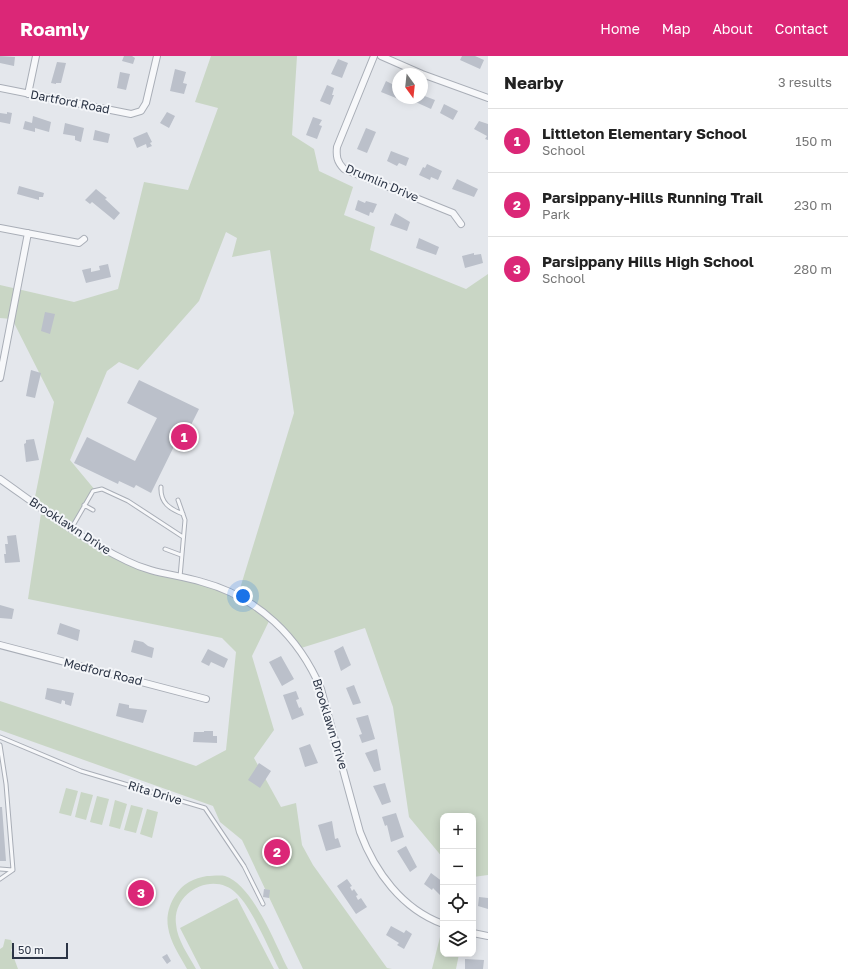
<!DOCTYPE html>
<html lang="en">
<head>
<meta charset="utf-8">
<style>
	body { margin:0; font-family:"Golos Text",sans-serif; background:#f6f6f6; color:#222 }
	.controls { position:absolute; right:12px; bottom:12px; display:grid; overflow:hidden; border-radius:8px; box-shadow:0 2px 10px #0003 }
	.controls button { width:36px; height:36px; display:grid; place-items:center; padding:0; border:0; border-bottom:1px solid #e0e0e0; background:#fff; color:#222; font:20px sans-serif }
	.compass { position:absolute; left:392px; top:12px; width:36px; height:36px; border-radius:50%; background:#fff; box-shadow:0 2px 10px #0003; rotate:165deg }
	.scale { position:absolute; left:12px; bottom:10px; width:56px; box-sizing:border-box; padding-left:4px; border:2px solid #2b3445; border-top:0; font-size:11px; line-height:14px; white-space:nowrap; color:#2b3445; -webkit-text-stroke:3px #f4f6f9; paint-order:stroke }
	.you { position:absolute; left:243px; top:540px; width:14px; height:14px; margin:-10px; border:3px solid #fff; border-radius:50%; background:#1a73e8; box-shadow:0 0 0 6px #1a73e833 }
	.badge { display:grid; place-items:center; width:26px; height:26px; border-radius:50%; background:#db2777; color:#fff; font-size:13px; font-weight:700 }
	.pin { position:absolute; translate:-50% -50%; border:2px solid #fff; box-shadow:0 1px 4px #0006 }
	.list { margin:0; padding:0; list-style:none }
	h2 { display:flex; justify-content:space-between; align-items:center; height:52px; margin:0; padding:0 16px; font-size:17px }
	h2 small { font-size:13px; font-weight:400; color:#767676 }
	.list li { display:grid; grid-template-columns:26px 1fr auto; gap:12px; align-items:center; box-sizing:border-box; height:64px; padding:0 16px; border-top:1px solid #e0e0e0 }
	.list b { display:block; font-size:15px; white-space:nowrap }
	.list p { margin:0; font-size:13px; white-space:nowrap; color:#767676 }
	.list em { font-size:13px; font-style:normal; color:#767676 }
	.icon { flex:none; width:22px; height:22px; fill:none; stroke:currentColor; stroke-width:2; stroke-linecap:round; stroke-linejoin:round }
	.map { position:relative; flex:none; width:488px; height:913px; overflow:hidden }
	header { display:flex; align-items:center; gap:24px; box-sizing:border-box; height:56px; padding:0 20px; background:#db2777; color:#fff }
	header strong { font-size:19px }
	nav { display:flex; gap:22px; margin-inline-start:auto; font-size:14px }
	main { display:flex }
	aside { flex:1; background:#fff }
	.map>svg:first-child { display:block }
	.green { fill:#c9d6c5; fill-rule:evenodd }
	.building { fill:#bbc0ca }
	.lines { fill:none; stroke-linecap:round; stroke-linejoin:round }
	.service-casing { stroke:#a9aeb7; stroke-width:5 }
	.minor-casing { stroke:#a9aeb7; stroke-width:8 }
	.service { stroke:#f7f8fa; stroke-width:3 }
	.minor { stroke:#f7f8fa; stroke-width:6 }
	.labels { text-anchor:middle; stroke-width:4; stroke-linejoin:round; paint-order:stroke }
	.street-label { font-size:12px; fill:#2b3445; stroke:#f4f6f9 }
</style>
</head>
<body>
<header>
<strong>Roamly</strong>
<nav><a>Home</a><a>Map</a><a>About</a><a>Contact</a></nav>
</header>
<main>
<div class="map">
<svg width="488" height="913" viewBox="0 0 488 913">
	<rect width="100%" height="100%" fill="#e4e7ec"/>
	<path class="green" d="M211 0H297L292 79 314 93 319 115 353 131 344 159 375 171 370 194 466 233 488 218V819L473 821V760H443V802L409 761 393 651 365 572 298 593 270 563 252 600 274 674 254 702 281 751 296 747 302 789 313 809 387 912 392 913H303L242 784 220 766 213 750 0 674V645L196 710 226 694 236 596 222 582 28 543 42 451 34 446 54 346 12 263 0 262V229L74 246 118 233 144 126 188 134 218 52 195 46ZM226 176 237 182 232 201 270 194 294 357 238 539 126 506 72 472 95 434 70 404 107 315 119 306 138 314 199 245Z
		M66 732 78 735 71 760 59 757Z
		M81 736 93 739 86 764 75 761Z
		M97 740 109 743 102 769 90 766Z
		M115 744 127 748 120 773 109 770Z
		M131 749 143 752 136 777 124 774Z
		M147 753 158 756 152 782 140 778Z
		M207 820C212 820 220 819 225 820 253 829 275 888 288 913H279C269 893 252 852 237 838 214 814 172 836 176 868 177 884 189 900 196 913H187C180 900 170 886 168 871 165 854 175 834 189 826 194 823 201 821 207 820Z
		M237 842 274 913H201L180 872Z
		M443 869V898H459L456 913H432Z
		M5 883 11 884 13 890 11 894 18 913H0V893L3 891Z"/>
	<path class="building" d="M0 0 15 1 14 10 0 7Z
		M124 0H132L135 2 133 8 122 5Z
		M462 0H475L484 4 480 13 460 4Z
		M338 3 348 7 342 22 331 18Z
		M57 6 66 7 61 27H56V28L51 27Z
		M175 13 186 16 183 27 187 28 184 38 170 35Z
		M120 16 130 18 126 34 117 32Z
		M386 25 398 31 396 42 381 36Z
		M327 29 334 32 332 39H334L330 49 320 45Z
		M422 39 435 44 431 53 409 43 422 42Z
		M444 48 458 55 453 64 440 57Z
		M7 56 12 57 10 68 0 66V57L7 58Z
		M167 56 175 60 169 72 160 67Z
		M33 60 51 66 49 76 35 72V76L23 73 25 65 32 67Z
		M313 61 322 64 319 69 322 70 317 83 306 79Z
		M479 65 488 68V84L485 83 487 80 474 73Z
		M65 67 84 72 81 86 75 84V80L63 78Z
		M366 72 376 76 367 97 357 93Z
		M95 74 110 78 108 87 93 84Z
		M147 76 152 86 150 87 152 90 147 92 146 88 137 92 133 82Z
		M391 95 409 102 406 110 399 107 397 110 387 105Z
		M427 108 442 115 438 124 431 121 430 124 419 119 423 111 425 112Z
		M457 123 478 133 474 141 452 133Z
		M19 130 44 137 43 141H39V144L17 138Z
		M96 133 107 142 105 143 120 157 114 164 92 146 90 148 85 144Z
		M358 144 365 147 366 145 377 148 373 157 370 156 369 160 355 154Z
		M395 157 410 166 407 175 390 169Z
		M419 182 439 191 436 199 416 192Z
		M474 197V199L481 198 483 207 465 212 462 200Z
		M108 208 111 221 86 227 82 214 91 212V216L100 214 99 210Z
		M45 256 55 258 50 278 41 275Z
		M31 314 41 317 35 342 26 340Z
		M139 324 199 353 188 375 183 372 151 437 136 429 134 432 119 425 118 428 74 407 87 381 135 405 157 362 127 347Z
		M34 383 39 404 26 406 24 388 26 387V384Z
		M16 479 20 506 5 507 4 498H6L5 488H8L7 480Z
		M0 549 14 553 12 563 0 562Z
		M60 567 80 574 78 585 57 578Z
		M134 584 143 586 148 590 154 592 152 602 131 596Z
		M343 590 351 609 341 615 334 595Z
		M208 593 228 603 224 612 211 606 209 610 201 606Z
		M281 600 294 623 282 630 269 606Z
		M354 629 361 647 353 649 346 632Z
		M47 632 74 637 71 650 65 648V645L62 644 61 648 45 643Z
		M296 635 299 643 296 644 299 652 301 651 304 659 292 664 283 639Z
		M119 647 129 649V652L147 654 143 667 116 660Z
		M368 659 375 683 362 687 359 679 362 678 356 662Z
		M204 675H213V680H217V687L193 686 194 676H204Z
		M310 688 318 707 305 711 299 692Z
		M377 693 381 714 374 716 365 697Z
		M259 707 271 715 260 732 248 724Z
		M385 727 391 746 382 749 373 730Z
		M0 751H2L6 805H0Z
		M396 757 404 781 391 786 387 769 385 770 382 761Z
		M332 765 335 783 338 782 341 791 326 795 318 769Z
		M406 790 417 811 410 816 397 795Z
		M431 817 443 826V842L433 832 432 834 424 828Z
		M347 823 352 830 350 831 352 835 354 833 358 839 356 840 358 844 361 842 367 851 356 858 337 830Z
		M264 833 270 834 269 842 263 841Z
		M479 841 488 842V853L478 850Z
		M391 870 404 877 406 874 412 878 404 893 397 889 399 887 386 879Z
		M167 898 171 905 167 908 162 901Z
		M465 903 484 904 483 913H465Z"/>
	<g class="lines">
		<defs>
			<path id="service" d="M161 431C160 447 170 453 183 458
				M178 444 185 464 180 521
				M84 449 93 454
				M71 473 93 435 102 433 128 445 183 481
				M165 493 181 499
				M0 681 81 715 205 752 244 810 263 848
				M0 689 6 728 13 814 0 823
				M0 813 13 814"/>
			<path id="minor" d="M374 0 337 91C336 100 337 106 344 113L453 157 461 168
				M381 0 422 18 488 42
				M0 32 131 58 141 55 146 47 157 0
				M28 38 36 0
				M0 172 79 187 84 183
				M0 322 28 177
				M0 423C41 452 81 483 127 505 153 518 175 518 202 526 258 541 299 581 321 633L360 776C375 816 402 853 443 868
				M0 589 206 643
				M473 877 488 880"/>
		</defs>
		<use href="#service" class="service-casing"/>
		<use href="#minor" class="minor-casing"/>
		<use href="#service" class="service"/>
		<use href="#minor" class="minor"/>
	</g>
	<g class="labels">
		<g class="street-label">
			<text transform="translate(70 46) rotate(11)" y="4">Dartford Road</text>
			<text transform="translate(382 127) rotate(23)" y="4">Drumlin Drive</text>
			<text transform="translate(70 470) rotate(33)" y="4">Brooklawn Drive</text>
			<text transform="translate(103 616) rotate(14)" y="4">Medford Road</text>
			<text transform="translate(330 668) rotate(73)" y="4">Brooklawn Drive</text>
			<text transform="translate(155 737) rotate(17)" y="4">Rita Drive</text>
		</g>
	</g>
</svg>
<div class="controls">
<button>+</button>
<button>−</button>
<button><svg class="icon" aria-label="locate" viewBox="0 0 24 24"><circle cx="12" cy="12" r="6"/><path d="M12 2v4M12 18v4M2 12h4M18 12h4"/></svg></button>
<button><svg class="icon" aria-label="layers" viewBox="0 0 24 24"><path d="M12 4l9 5-9 5-9-5zM3 14l9 5 9-5"/></svg></button>
</div>
<svg class="compass" viewBox="-18 -18 36 36"><path d="M0-13l5 13h-10z" fill="#e53935"/><path d="M0 13l5-13h-10z" fill="#767676"/></svg>
<div class="scale">50 m</div>
<div class="you"></div>
<div class="pin badge" style="left:184px;top:381px">1</div>
<div class="pin badge" style="left:277px;top:796px">2</div>
<div class="pin badge" style="left:141px;top:837px">3</div>
</div>
<aside>
<h2>Nearby<small>3 results</small></h2>
<ul class="list">
<li><span class="badge">1</span><div><b>Littleton Elementary School</b><p>School</p></div><em>150 m</em></li>
<li><span class="badge">2</span><div><b>Parsippany-Hills Running Trail</b><p>Park</p></div><em>230 m</em></li>
<li><span class="badge">3</span><div><b>Parsippany Hills High School</b><p>School</p></div><em>280 m</em></li>
</ul>
</aside>
</main>
</body>
</html>
